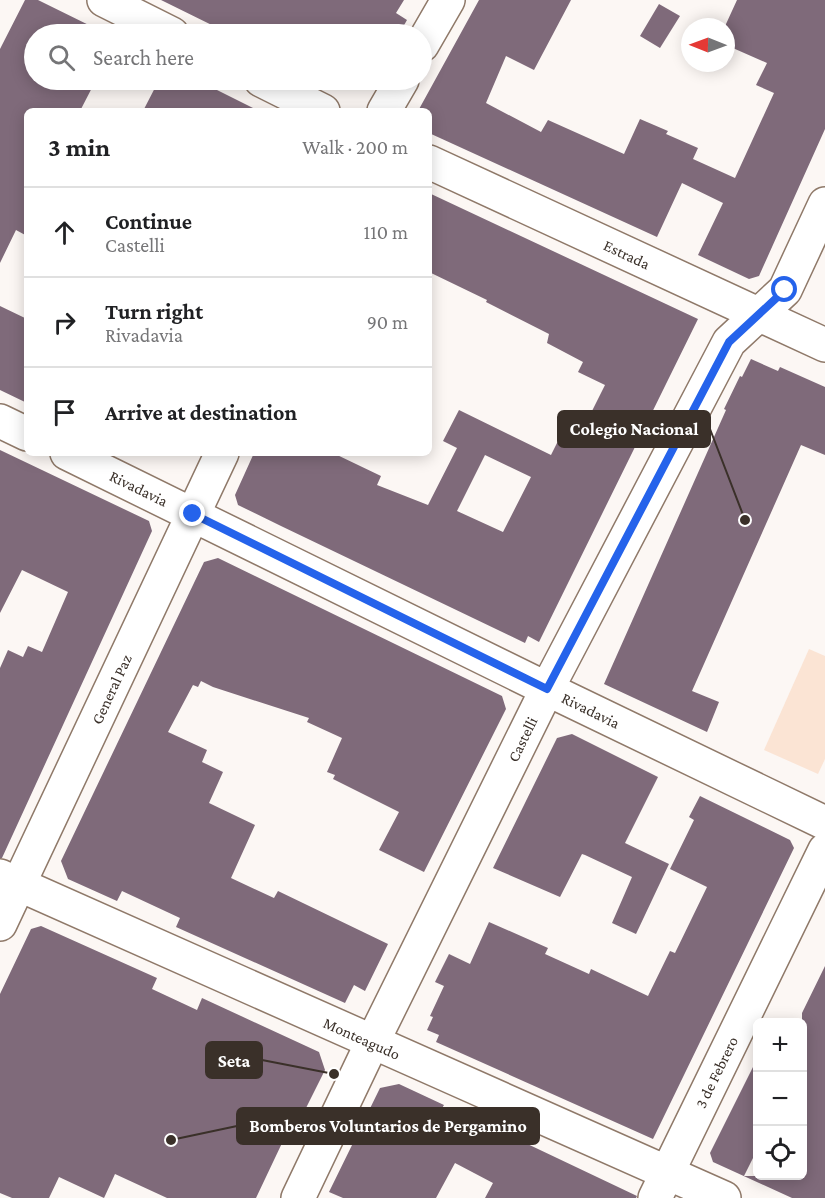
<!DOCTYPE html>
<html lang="en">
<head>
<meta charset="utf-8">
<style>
	body { margin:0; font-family:"Crimson Pro",serif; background:#f6f6f6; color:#202124 }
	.controls { position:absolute; right:18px; bottom:18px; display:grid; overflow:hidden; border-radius:9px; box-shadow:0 3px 15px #0003 }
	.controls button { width:54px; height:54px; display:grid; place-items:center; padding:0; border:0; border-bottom:2px solid #e0e0e0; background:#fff; color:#202124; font:30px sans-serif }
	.compass { position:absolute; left:681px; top:18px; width:54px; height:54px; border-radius:50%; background:#fff; box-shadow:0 3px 15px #0003; rotate:271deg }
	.stop { position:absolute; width:18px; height:18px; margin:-14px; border:4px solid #2563eb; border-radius:50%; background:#fff }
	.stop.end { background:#2563eb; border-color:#fff; box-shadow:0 2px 6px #0008 }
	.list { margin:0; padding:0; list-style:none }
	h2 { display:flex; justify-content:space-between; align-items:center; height:78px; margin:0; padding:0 24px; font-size:26px }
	h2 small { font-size:20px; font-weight:400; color:#757577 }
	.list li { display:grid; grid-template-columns:39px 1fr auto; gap:18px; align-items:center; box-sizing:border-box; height:90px; padding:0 24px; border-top:2px solid #e0e0e0 }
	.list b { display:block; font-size:22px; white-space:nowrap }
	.list p { margin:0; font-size:20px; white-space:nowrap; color:#757577 }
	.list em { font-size:20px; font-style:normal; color:#757577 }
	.icon { flex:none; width:33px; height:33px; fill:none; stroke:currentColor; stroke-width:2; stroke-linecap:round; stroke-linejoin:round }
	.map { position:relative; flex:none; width:825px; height:1198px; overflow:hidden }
	.search { position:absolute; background:#fff; box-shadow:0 3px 15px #0003; left:24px; top:24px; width:408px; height:66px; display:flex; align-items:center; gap:15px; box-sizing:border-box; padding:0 21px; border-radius:33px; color:#757577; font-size:22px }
	.panel { position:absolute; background:#fff; box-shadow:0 3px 15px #0003; left:24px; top:108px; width:408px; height:348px; border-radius:9px }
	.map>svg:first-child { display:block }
	.green { fill:#fbe4d4 }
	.building { fill:#7f6a7a; fill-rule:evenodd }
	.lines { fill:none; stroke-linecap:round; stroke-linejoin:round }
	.minor-casing { stroke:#8f7969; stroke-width:36 }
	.minor { stroke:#fff; stroke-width:33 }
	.route { stroke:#2563eb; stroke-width:8 }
	.labels { text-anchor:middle; stroke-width:6; stroke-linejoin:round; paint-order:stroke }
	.street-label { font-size:16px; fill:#3a3029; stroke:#fff }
	.leader { fill:none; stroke:#3a3029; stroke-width:2 }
	.callout-dot { fill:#3a3029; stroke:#fff; stroke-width:2 }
	.callout { fill:#3a3029; stroke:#3a3029; stroke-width:2 }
	.callout-label { font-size:18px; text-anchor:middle; font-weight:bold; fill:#fff }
</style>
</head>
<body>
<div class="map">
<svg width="825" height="1198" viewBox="0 0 825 1198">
	<rect width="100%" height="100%" fill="#fcf7f4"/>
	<path class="green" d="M809 649 825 656V759L818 774 764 750Z"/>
	<path class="building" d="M25 0H38L107 34H34V80H96L80 111H27V236L16 230 0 263V49Z
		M161 0H404L396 13 407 20 399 34H230Z
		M479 0H571L534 70 506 56 486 103 541 132 548 120 624 154 640 119 668 131 666 134 698 148 693 159 735 178 774 93 756 85 767 63 726 45V24L737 0H825V129L759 276 749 279 698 255 723 203 682 183 657 237 429 133V111H418Z
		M659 4 680 16 660 48 640 36Z
		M159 80H197L259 111H143Z
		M429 193 698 319 539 642 528 636 525 643 281 526 238 505 235 495 254 453H333L381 476 377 485 428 505 457 448 443 441 459 410 551 455 570 417 585 425 605 385 578 372 583 362 547 343 549 334 486 302 487 300 429 272ZM485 455 531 477 503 532 457 511Z
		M0 306 27 319V403L0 390Z
		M751 359 778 371 780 367 825 387V455L801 445 692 691 719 702 707 732 604 684 726 410 724 409 740 376 742 377Z
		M0 450 149 521 152 531 2 858H0V668L8 650 23 657 28 646 42 652 68 592 22 570 0 613Z
		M218 558 502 696 506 709 424 872 379 850 399 812 333 779 335 775 327 772 342 738 307 722 309 718 213 687 201 681 198 687 193 685 168 732 207 750 202 762 223 772 209 803 255 825 231 878 274 898 278 891 388 944 365 991 354 985 345 1003 176 927 180 918 122 891 117 901 68 879 61 861 204 562Z
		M572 734 658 777 625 843 669 864 636 934 612 923 632 877 585 855 582 854 560 897 493 868 557 738Z
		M700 796 790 840 794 848 653 1139 436 1042 439 1035 427 1030 433 1017 430 1016 444 986 435 982 449 954 470 964 489 922 548 948 545 954 589 974 591 969 648 996 670 951 675 953 707 887 670 869 694 820 689 817Z
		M41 926 157 978 152 989 197 1010 202 998 319 1052 325 1070 288 1144 283 1141 256 1198H167L115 1174 104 1198 59 1177 49 1198H12L0 1193V994L31 929Z
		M825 966V1198H792L713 1162 710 1153 758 1057V1148L744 1176H802V1013Z
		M399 1084 444 1105 441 1110 498 1136 500 1131 637 1196 636 1198H485L493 1183 455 1163 436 1198H343L329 1192 380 1088Z"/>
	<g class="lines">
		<defs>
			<path id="minor" d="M104 0 172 34
				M422 45 448 0
				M261 80 323 111
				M384 111 402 80
				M429 162 825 345
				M0 421 27 434
				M67 453 547 689 825 823
				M0 876 724 1198
				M0 924 222 453
				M298 1198 372 1043 547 689 729 342 785 290 825 204
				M655 1198 825 850"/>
		</defs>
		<use href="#minor" class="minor-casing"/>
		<use href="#minor" class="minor"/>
	</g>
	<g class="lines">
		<path class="route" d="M193 514 547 689 729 342 785 290"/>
	</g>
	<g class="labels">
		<g class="street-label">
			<text transform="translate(627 254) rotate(25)" y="6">Estrada</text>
			<text transform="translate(139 488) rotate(26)" y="6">Rivadavia</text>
			<text transform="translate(111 689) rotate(-65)" y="6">General Paz</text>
			<text transform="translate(591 710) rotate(26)" y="6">Rivadavia</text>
			<text transform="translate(522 739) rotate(-64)" y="6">Castelli</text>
			<text transform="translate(362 1038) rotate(24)" y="6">Monteagudo</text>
			<text transform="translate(716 1072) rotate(-64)" y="6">3 de Febrero</text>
		</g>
	</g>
	<path class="leader" d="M745 520L710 429M334 1074L262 1060M171 1140L237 1126"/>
	<g class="callout-dot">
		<circle cx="745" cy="520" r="6"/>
		<circle cx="334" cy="1074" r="6"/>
		<circle cx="171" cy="1140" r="6"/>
	</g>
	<g class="callout">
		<rect x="558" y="411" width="152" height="36" rx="6"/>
		<rect x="206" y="1042" width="56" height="36" rx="6"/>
		<rect x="237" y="1108" width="302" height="36" rx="6"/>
	</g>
	<g class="callout-label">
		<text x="634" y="435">Colegio Nacional</text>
		<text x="234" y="1067">Seta</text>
		<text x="388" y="1132">Bomberos Voluntarios de Pergamino</text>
	</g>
</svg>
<div class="controls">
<button>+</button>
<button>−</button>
<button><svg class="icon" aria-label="locate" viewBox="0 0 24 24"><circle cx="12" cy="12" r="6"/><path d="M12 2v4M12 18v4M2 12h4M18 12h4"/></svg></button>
</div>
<svg class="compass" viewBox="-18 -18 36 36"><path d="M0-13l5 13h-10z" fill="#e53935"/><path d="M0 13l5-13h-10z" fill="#757577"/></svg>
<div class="stop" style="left:785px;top:290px"></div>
<div class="stop end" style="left:193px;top:514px"></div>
<div class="search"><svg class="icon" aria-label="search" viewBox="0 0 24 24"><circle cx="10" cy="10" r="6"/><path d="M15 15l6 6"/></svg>Search here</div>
<section class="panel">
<h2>3 min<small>Walk · 200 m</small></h2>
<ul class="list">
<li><svg class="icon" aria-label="ahead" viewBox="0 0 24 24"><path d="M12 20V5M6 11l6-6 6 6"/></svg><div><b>Continue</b><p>Castelli</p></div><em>110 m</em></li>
<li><svg class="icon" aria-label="right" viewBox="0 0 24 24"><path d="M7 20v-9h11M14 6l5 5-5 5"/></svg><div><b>Turn right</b><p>Rivadavia</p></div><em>90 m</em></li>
<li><svg class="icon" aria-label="arrive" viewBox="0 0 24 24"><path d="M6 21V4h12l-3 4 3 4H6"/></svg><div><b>Arrive at destination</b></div></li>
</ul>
</section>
</div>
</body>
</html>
